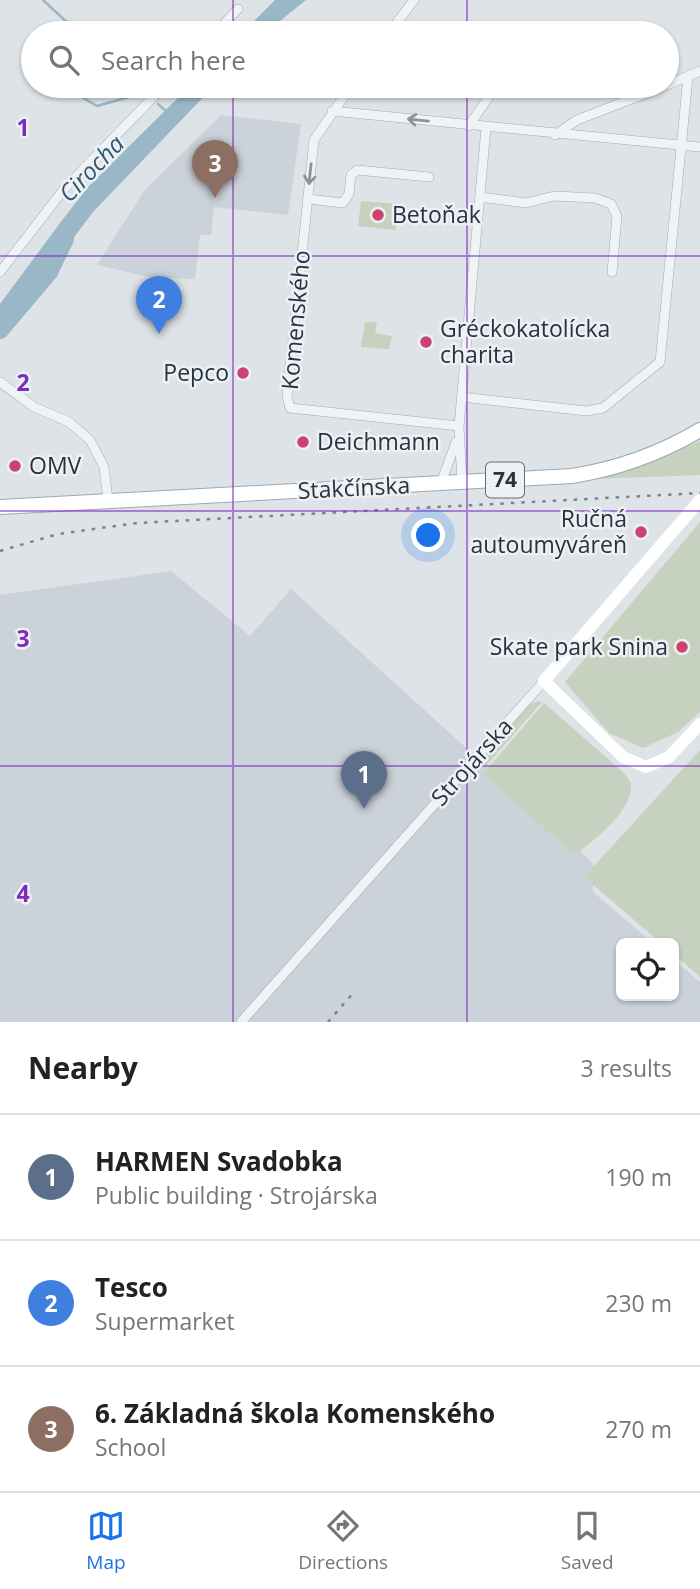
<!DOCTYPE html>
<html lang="en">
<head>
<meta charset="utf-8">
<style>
	body { margin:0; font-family:"Open Sans",sans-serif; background:#f6f6f6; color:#222 }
	.controls { position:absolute; right:21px; bottom:21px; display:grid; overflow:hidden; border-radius:10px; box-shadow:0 2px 5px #0004 }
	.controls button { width:63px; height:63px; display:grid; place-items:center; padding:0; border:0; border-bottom:2px solid #e0e0e0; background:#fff; color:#222; font:35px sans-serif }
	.you { position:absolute; left:429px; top:536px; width:24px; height:24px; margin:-18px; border:5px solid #fff; border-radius:50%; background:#1a73e8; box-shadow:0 0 0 10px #1a73e833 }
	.badge { display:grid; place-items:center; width:46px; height:46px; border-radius:50%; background:#1a73e8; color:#fff; font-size:23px; font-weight:700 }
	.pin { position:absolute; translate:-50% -58px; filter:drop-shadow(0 2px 4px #0008) }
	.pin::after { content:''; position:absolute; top:37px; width:24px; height:21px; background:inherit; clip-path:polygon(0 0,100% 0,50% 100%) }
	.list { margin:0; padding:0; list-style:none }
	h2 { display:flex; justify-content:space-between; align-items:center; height:91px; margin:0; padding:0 28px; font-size:30px }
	h2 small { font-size:23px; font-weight:400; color:#767676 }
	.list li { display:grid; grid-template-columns:46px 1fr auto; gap:21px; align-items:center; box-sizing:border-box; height:126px; padding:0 28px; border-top:2px solid #e0e0e0 }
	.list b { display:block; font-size:26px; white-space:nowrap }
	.list p { margin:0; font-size:23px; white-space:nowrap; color:#767676 }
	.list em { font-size:23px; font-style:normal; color:#767676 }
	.icon { flex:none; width:38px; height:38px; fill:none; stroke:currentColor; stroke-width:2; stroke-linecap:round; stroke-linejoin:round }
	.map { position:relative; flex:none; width:700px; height:1022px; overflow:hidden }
	.search { position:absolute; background:#fff; box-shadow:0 2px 5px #0004; left:21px; right:21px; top:21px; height:77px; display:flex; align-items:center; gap:18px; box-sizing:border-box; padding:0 24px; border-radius:38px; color:#767676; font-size:26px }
	.sheet { height:469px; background:#fff }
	nav { display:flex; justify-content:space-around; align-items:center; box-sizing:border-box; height:98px; border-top:2px solid #e0e0e0; background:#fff; font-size:19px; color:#767676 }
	nav a { display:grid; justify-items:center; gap:4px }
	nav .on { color:#1a73e8 }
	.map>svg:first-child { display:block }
	.built { fill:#cbd2d9 }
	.green { fill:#c6d1bf }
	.water { fill:#99b7c6 }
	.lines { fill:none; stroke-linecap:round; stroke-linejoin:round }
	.stream { stroke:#99b7c6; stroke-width:2.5 }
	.river { stroke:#99b7c6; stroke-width:18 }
	.street-casing { stroke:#a3abb1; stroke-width:10 }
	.primary-casing { stroke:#9da9b2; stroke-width:16 }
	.street { stroke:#f0f3f5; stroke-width:9 }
	.secondary { stroke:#fff; stroke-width:12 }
	.primary { stroke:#fff; stroke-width:14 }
	.rail { stroke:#778590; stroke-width:2.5; stroke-dasharray:3.5 7; stroke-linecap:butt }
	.oneway { stroke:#8c9399 }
	.grid { fill:none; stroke:#7b2cbf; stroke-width:2; stroke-opacity:0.55 }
	.poi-dot { fill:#cb446f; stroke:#edf1f5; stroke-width:2.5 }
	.labels { text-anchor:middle; stroke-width:5; stroke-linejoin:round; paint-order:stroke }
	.shield { fill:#edf1f5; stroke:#626c74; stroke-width:2 }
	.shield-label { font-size:21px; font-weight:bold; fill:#27333d }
	.poi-label { font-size:23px; fill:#27333d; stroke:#edf1f5; text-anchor:start }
	.street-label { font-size:23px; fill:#27333d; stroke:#edf1f5 }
	.water-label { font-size:24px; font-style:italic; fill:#325870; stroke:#edf1f5 }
	.grid-label { font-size:23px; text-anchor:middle; font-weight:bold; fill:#7b2cbf; stroke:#edf1f5; stroke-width:5; stroke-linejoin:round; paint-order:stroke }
</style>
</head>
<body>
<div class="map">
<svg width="700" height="1022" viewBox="0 0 700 1022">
	<rect width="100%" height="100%" fill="#dde3e7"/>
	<path class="built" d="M221 115 301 124 288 215 214 207 211 235H200L195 279 149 277 97 265 144 191Z
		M171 571 250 636 291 589 593 863V892L653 943H621V996H674V960L700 982V1022H0V595Z"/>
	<path class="green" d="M361 201 398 204 396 230 358 226Z
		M365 322H377L375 333 392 336 389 349 361 347Z
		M700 441V475L595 479 687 446Z
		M700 522V712L678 732 643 748 609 733 565 682Z
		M539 701 542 702 484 768H480L478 765 529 704Z
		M544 703 624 773 631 783C633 811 597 837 578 853L569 850 483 774Z
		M700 750V977L674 954V943H661L584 877Z"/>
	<path class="water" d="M275 0H306L265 33H242Z
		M190 86H214L93 212 0 336V304L60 223 88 187Z"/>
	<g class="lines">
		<path class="stream" d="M43 0 69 24 66 33
			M63 86 97 106 143 93 149 96
			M158 104 166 111"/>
		<path class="river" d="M0 330 49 272 65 239"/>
		<defs>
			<path id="street" d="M215 33 238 9
				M389 33 414 0
				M531 33 533 30
				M667 85 700 71
				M351 86 314 140 287 396 290 408 459 426
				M332 111 700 147
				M469 126 496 86
				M555 135 577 120 665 86
				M480 197 526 203 554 196 595 198 611 204 617 216 612 272
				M308 199 343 203 349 194 351 175 357 170 429 177
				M0 272 64 189 164 86
				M0 382 34 407 69 422 90 440 104 467 108 500
				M462 397 586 411 603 408 660 362 688 77
				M441 483 456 442
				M462 483 459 426 486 128
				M241 1022 544 681"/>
			<path id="primary" d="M0 507 572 476C617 469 661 453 700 430"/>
		</defs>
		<use href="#street" class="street-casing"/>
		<use href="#primary" class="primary-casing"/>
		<use href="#street" class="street"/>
		<path class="secondary" d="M700 500 544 681 623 757 646 767 669 757 700 724"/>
		<use href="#primary" class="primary"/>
		<path class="rail" d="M0 551 58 534 137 523 700 493
			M328 1022 354 992"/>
	</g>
	<defs><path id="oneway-shaft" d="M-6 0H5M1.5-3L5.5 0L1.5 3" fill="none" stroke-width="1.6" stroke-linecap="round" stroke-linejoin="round" transform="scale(1.75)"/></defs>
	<g class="oneway">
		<use href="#oneway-shaft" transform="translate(418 120) rotate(-174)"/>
		<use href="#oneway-shaft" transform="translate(310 174) rotate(96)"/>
	</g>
	<path class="grid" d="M233 0V33M467 0V33M233 86V1022M467 86V1022M0 256H700M0 511H700M0 766H700"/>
	<g class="poi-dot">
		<circle cx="378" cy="215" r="7"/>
		<circle cx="426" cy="342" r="7"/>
		<circle cx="243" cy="373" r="7"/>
		<circle cx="303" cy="442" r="7"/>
		<circle cx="15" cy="466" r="7"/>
		<circle cx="641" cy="532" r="7"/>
		<circle cx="682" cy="647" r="7"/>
	</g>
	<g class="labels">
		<rect class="shield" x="486" y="462.5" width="38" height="35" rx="5"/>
		<g class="shield-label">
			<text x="505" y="487">74</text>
		</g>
		<g class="poi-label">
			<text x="392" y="223">Betoňak</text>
			<text x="440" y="337">Gréckokatolícka<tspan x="440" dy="26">charita</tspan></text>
			<text x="229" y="381" text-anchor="end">Pepco</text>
			<text x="317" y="450">Deichmann</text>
			<text x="29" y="474">OMV</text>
			<text x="627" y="527" text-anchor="end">Ručná<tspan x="627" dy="26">autoumyváreň</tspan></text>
			<text x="668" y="655" text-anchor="end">Skate park Snina</text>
		</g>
		<g class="street-label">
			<text transform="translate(296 320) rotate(-85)" y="8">Komenského</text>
			<text transform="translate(354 488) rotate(-3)" y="8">Stakčínska</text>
			<text transform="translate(472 762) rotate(-48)" y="8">Strojárska</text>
		</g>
		<g class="water-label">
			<text transform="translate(92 169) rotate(-46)" y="8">Cirocha</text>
		</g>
	</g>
	<g class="grid-label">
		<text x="23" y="136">1</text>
		<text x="23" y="391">2</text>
		<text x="23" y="647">3</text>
		<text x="23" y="902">4</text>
	</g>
</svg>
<div class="controls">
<button><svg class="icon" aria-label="locate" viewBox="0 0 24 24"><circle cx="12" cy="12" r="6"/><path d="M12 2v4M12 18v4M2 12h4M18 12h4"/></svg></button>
</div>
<div class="you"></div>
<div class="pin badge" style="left:364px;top:809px;background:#5c6f8a">1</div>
<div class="pin badge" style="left:159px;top:334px;background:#3f7fe0">2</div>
<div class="pin badge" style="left:215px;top:198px;background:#8d6e63">3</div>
<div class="search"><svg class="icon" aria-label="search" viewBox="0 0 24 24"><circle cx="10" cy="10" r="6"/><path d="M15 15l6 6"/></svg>Search here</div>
</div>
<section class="sheet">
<h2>Nearby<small>3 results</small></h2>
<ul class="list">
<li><span class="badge" style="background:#5c6f8a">1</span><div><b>HARMEN Svadobka</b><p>Public building · Strojárska</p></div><em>190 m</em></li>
<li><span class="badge" style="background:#3f7fe0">2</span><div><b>Tesco</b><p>Supermarket</p></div><em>230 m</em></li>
<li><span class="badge" style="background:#8d6e63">3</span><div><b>6. Základná škola Komenského</b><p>School</p></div><em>270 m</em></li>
</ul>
</section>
<nav>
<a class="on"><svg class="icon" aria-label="map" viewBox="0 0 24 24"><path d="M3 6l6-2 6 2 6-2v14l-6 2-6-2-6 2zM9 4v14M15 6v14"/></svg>Map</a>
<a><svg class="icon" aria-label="directions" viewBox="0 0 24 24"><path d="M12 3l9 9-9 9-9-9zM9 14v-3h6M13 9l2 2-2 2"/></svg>Directions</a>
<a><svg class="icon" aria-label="saved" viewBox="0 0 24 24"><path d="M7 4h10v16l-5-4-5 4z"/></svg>Saved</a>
</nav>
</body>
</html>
